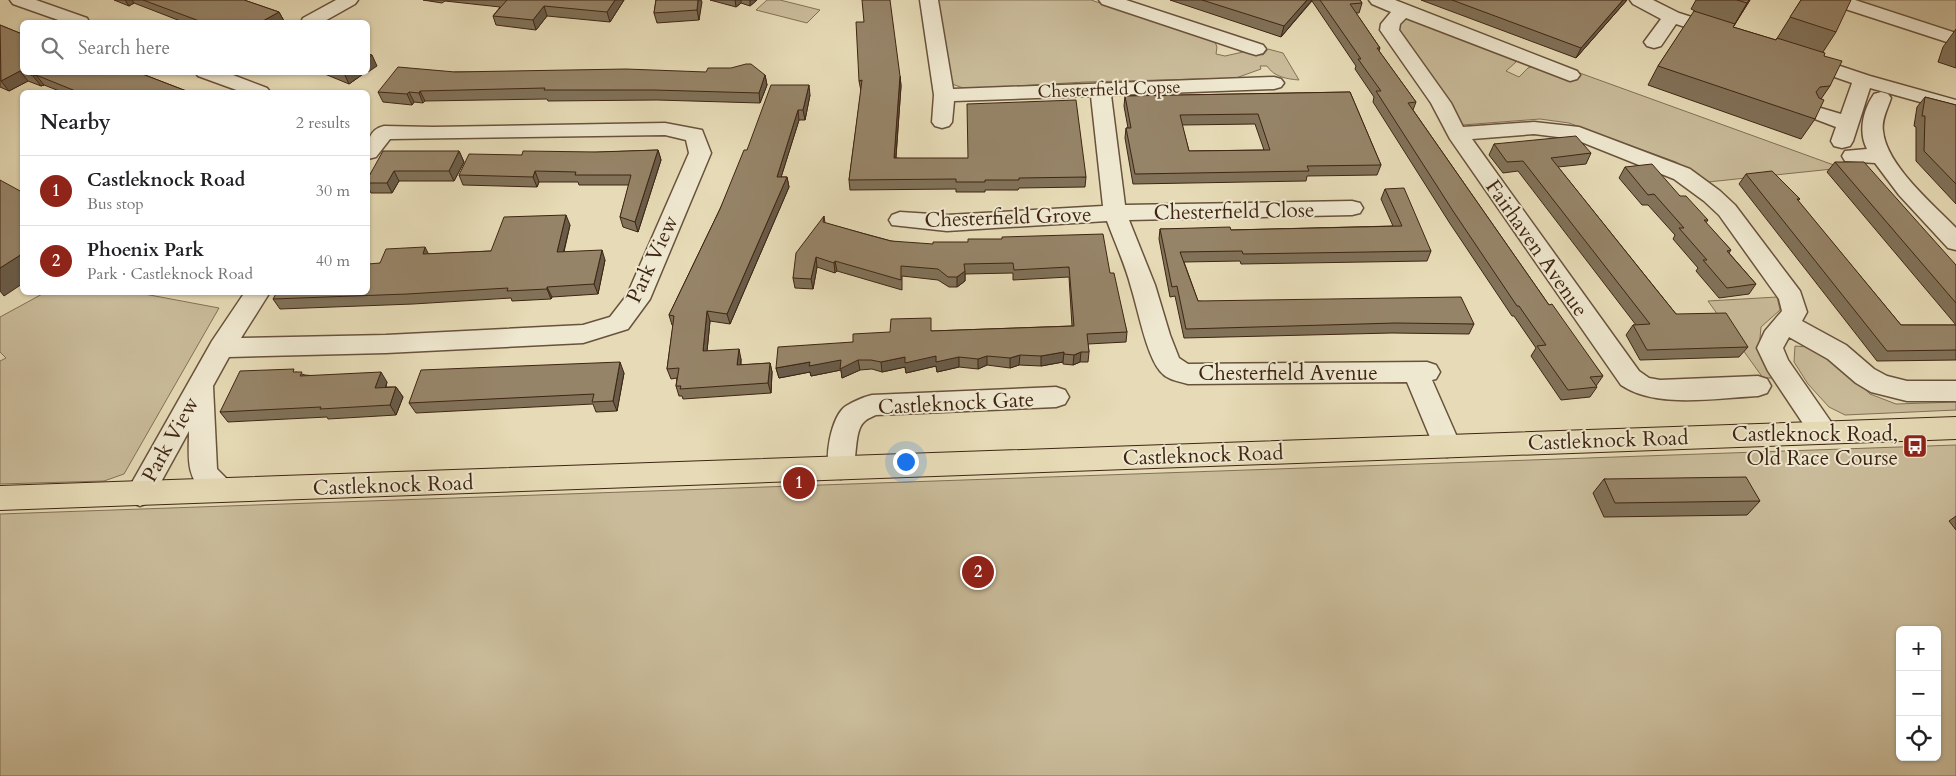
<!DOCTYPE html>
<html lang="en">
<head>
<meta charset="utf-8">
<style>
	body { margin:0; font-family:Cardo,serif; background:#f6f6f6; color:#202124 }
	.controls { position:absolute; right:15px; bottom:15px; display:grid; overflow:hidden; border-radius:8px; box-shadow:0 1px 4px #0004 }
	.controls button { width:45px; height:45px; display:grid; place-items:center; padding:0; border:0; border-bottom:1px solid #e0e0e0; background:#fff; color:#202124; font:25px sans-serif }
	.you { position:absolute; left:905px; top:461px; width:18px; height:18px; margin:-12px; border:4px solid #fff; border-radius:50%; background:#1a73e8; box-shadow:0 0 0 8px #1a73e833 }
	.badge { display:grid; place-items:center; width:32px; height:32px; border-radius:50%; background:#8f2418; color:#fff; font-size:16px; font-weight:700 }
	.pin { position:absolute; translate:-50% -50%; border:2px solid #fff; box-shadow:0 1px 5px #0006 }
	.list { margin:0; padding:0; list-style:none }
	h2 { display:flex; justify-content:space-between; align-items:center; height:65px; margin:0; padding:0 20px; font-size:21px }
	h2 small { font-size:16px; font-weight:400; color:#757577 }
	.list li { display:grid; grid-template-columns:32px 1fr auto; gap:15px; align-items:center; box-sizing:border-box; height:70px; padding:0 20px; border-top:1px solid #e0e0e0 }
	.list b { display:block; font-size:19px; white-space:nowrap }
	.list p { margin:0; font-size:16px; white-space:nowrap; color:#757577 }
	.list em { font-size:16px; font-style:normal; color:#757577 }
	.icon { flex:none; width:28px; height:28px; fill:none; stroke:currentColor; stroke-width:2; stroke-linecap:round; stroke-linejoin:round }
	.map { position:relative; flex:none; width:1956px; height:776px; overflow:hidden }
	.search { position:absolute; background:#fff; box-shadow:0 1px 4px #0004; left:20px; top:20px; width:350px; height:55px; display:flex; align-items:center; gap:12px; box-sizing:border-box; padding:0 18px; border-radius:8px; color:#757577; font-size:19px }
	.panel { position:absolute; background:#fff; box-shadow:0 1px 4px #0004; left:20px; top:90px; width:350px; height:205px; border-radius:8px }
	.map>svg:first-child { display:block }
	.green { fill:#cabc9a; stroke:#847056; fill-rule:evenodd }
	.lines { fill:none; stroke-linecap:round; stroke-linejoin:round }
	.minor-casing { stroke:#69523c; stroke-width:3 }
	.major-casing { stroke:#3f2513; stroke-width:2 }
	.minor { fill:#efe8d0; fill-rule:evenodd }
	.major { fill:#e6dbb6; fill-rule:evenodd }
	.wall { fill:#817259; stroke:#3f2513; fill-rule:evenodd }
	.shaded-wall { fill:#695c49; stroke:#3f2513 }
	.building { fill:#968468; stroke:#3f2513; fill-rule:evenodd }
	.labels { text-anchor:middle; stroke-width:4; stroke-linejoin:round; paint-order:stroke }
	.far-street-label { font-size:18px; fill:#3f2513; stroke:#efe8d0 }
	.street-label { font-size:21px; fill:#3f2513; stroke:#efe8d0 }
	.poi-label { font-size:21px; fill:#3f2513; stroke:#efe8d0; text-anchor:end }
</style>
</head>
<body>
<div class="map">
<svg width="1956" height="776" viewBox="0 0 1956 776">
	<rect width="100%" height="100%" fill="#e6dbb6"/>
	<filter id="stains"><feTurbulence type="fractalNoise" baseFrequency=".004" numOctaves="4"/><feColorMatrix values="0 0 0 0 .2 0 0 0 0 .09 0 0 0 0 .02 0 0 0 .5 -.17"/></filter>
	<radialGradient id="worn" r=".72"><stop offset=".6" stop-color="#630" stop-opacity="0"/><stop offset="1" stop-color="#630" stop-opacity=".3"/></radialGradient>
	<path class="green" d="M767 0H780L820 10 807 23 756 10Z
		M935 0H1091L1215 42 1217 47 1216 54 1225 56 1243 52 1263 55 1268 49 1283 53 1299 80C1287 79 1274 77 1267 66H1260L1261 69 1236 78 1085 82 966 89 952 84Z
		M1851 0H1956V34Z
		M1409 17 1513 58 1516 62 1506 71 1519 77 1528 68 1533 66 1577 72 1842 168 1708 182 1676 162 1569 123 1540 119 1462 125 1396 29 1403 18Z
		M46 292 139 293 219 308 124 474 104 481 0 484V361L6 358 0 352V317Z
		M1777 297 1780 310 1761 327 1759 349 1774 378H1763L1708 301Z
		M1795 346 1809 347 1844 369 1870 394 1896 404 1956 402V410L1845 415 1829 407 1808 384 1794 362Z
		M1956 445V776H0V514ZM1900 630H1937V757H1900Z"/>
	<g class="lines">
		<defs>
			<path id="minor" d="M10 0H36L87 18 89 22H64L13 4Z
				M336 0H358L355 4 323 22H301L303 18Z
				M920 0H938L953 89 1274 77 1281 79 1284 83 1281 87 1274 89 1111 95 1125 205 1352 201 1360 203 1363 208 1360 213 1352 215 1129 220 1155 285 1170 335 1179 358 1188 364 1427 362 1436 365 1440 372 1436 379 1432 380 1461 446 1457 454 1447 457 1437 454 1407 382 1188 384C1178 381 1167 380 1160 371 1146 354 1138 309 1131 287 1125 264 1115 243 1107 221L947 231 892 225 889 220 892 215 900 212 947 215 1103 206 1091 96 954 101 952 122 949 126 942 128 935 126 932 122 934 95Z
				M1099 0H1126L1263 45 1266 49 1263 53 1256 55 1249 53 1102 4Z
				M1369 0H1395L1577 71 1580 75 1577 79 1570 81 1406 18 1400 24 1399 30 1451 103 1463 127 1534 122 1579 127 1690 169 1720 191 1735 205 1800 291 1807 312 1802 321 1846 345 1874 369 1887 376 1907 381H1956V401H1907L1871 392 1856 383 1828 359 1789 337 1783 348 1788 360 1838 432 1834 440 1824 443 1814 440 1768 371 1757 348 1765 331 1782 311 1779 299 1719 215 1704 201 1674 179 1574 139 1534 134 1472 139 1639 371 1649 378 1660 380 1758 376 1767 379 1771 386 1767 393 1758 396C1716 398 1656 409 1621 385L1450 139 1431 103 1380 30 1381 24 1391 12 1372 4Z
				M1630 0H1653L1679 13 1729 29 1732 33 1729 37 1722 39 1676 24 1661 46 1654 48 1647 46 1644 42 1661 19 1633 4Z
				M1827 0H1855L1956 33V45L1830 4Z
				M1804 54 1870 76 1956 100V112L1870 88 1853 141 1850 146 1842 148 1834 146 1831 141 1836 127 1807 116 1804 112 1807 108 1814 106 1841 114 1852 83 1797 64 1794 60 1797 56Z
				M195 72H225L267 88 270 92H242L198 76Z
				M1881 92 1888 94 1891 98C1888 108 1881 120 1883 131 1886 165 1933 204 1956 228V250L1948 248 1899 195 1875 163 1845 161 1842 156 1845 151 1867 149C1858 132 1863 110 1874 94Z
				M665 123 702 130 711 153 650 299 628 329 583 343 386 353 229 357 213 386 217 469 231 483 235 491 231 499C220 503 214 502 206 495 185 476 189 457 189 431L150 502 140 506 130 502 126 494 130 486 212 341 245 292H270L241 338 386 335 583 325 610 317 627 295 689 153 686 140 665 135 390 139 376 157 368 159C368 144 367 130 384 126L433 127Z
				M1056 387 1065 390 1069 397 1065 404 1056 407 876 415C872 417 868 418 865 421 853 430 858 461 851 476L841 479 831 476C823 461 831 416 846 406 854 401 864 397 872 395Z"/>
			<path id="major" d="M1956 417V439L0 510V486Z"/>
		</defs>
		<use href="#minor" class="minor-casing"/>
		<use href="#major" class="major-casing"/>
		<use href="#minor" class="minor"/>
		<use href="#major" class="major"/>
	</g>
	<path class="wall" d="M114 0H244L279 12 284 21 283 22H183L134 3 129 6Z
		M423 0H624L610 22 547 16 536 30 496 25 493 16 500 7 445 1 442 3Z
		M656 0H701L699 20 657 23 654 13Z
		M710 0H757L750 6 741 3 736 7Z
		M1170 0H1360L1362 3 1359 13H1356L1380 48 1379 51 1416 102 1413 110 1549 305 1603 376 1596 386 1597 387 1590 397 1561 400 1531 356 1536 348 1514 316H1512L1449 222 1373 102 1374 97 1355 69 1356 66 1312 1 1281 37Z
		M1421 0H1627L1576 58Z
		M1696 0H1750L1733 27 1776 40 1801 0 1836 32 1823 52 1830 86 1821 99 1815 119 1801 139 1648 85 1658 66 1695 11 1691 9Z
		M0 25 22 34V72H137L189 92H62L44 85 41 86 28 81 9 91 0 87Z
		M1956 29V68L1938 62 1943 47Z
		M320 72H366L349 84Z
		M455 72 765 75 767 85 760 103 657 100 548 101 547 99 425 101 423 103 414 102 412 105 383 102 378 92Z
		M900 76 901 86 896 158 1086 177 1085 187 1019 188 1018 190H985V192H956V189L850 190 849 180 861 91 859 81Z
		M1350 92 1381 165 1377 175 1307 176 1306 181 1133 184 1125 138 1126 128H1128L1124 106 1125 96ZM1255 124 1264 150 1189 151 1182 125Z
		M810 95 805 120H799L781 177H787L789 187 730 324 710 321 707 351 741 359V365L770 363 772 372 771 393 683 399 682 396H679L676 386 677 378 671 379 667 369 673 326 672 325 669 315 720 209 747 150Z
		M1925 97 1956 105V204L1916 161V127L1914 126 1917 107Z
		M1494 144 1591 153 1586 164 1558 167 1676 314 1748 347 1739 357 1640 360 1626 335 1633 325H1636L1518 171 1503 173 1489 155Z
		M658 150 661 160 638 232 623 227 620 217 629 185H579L578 182H539L537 187 463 185 459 175 522 155Z
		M459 151 464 162 454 181H399L392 193H371L368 187V178Z
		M1835 162 1956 265V325L1827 172Z
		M1625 167 1680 196 1708 220 1706 223 1731 250 1729 253 1756 284 1749 294 1719 298 1696 271 1698 268 1673 239 1675 235 1648 205H1642L1619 178Z
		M1746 174 1800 199 1798 201 1901 325H1956V360L1877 361 1739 184Z
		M1385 189 1431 251 1427 261 1241 264 1240 261 1184 262 1198 301 1474 324 1469 334 1392 333 1184 338 1175 296 1170 297 1159 239 1160 229 1231 230 1393 226 1381 199Z
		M824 216 825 223 891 241 1110 273 1127 332 1126 342 1088 344 1089 352 1088 362H1080L1073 365 1063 364V362L1041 366 1019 365 1010 368 987 365 978 369 959 367 937 372 936 366 906 373 905 367 882 372 872 369 860 370 842 378 841 370 811 376 810 372 779 378 776 368 853 342 932 331 1072 326 1069 277 1013 280V273L965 274V281L957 287H949L938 280 902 276V290L837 271 835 273 817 267 813 289 795 288 793 278Z
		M570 225 564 252 605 260 598 294 552 297 551 299 512 301 511 298 413 304 280 309 273 299 380 263 429 254 491 251Z
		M296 372 305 375 387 382 386 387H396L403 397 396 415 328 419 327 417 228 422 220 412Z
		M624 373 617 411 596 412 593 404 416 413 409 403Z
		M1604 479 1760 501 1747 515 1604 517 1593 493Z
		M1956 516V530L1949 521Z"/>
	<path class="shaded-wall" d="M125 0H132L134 3 129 6Z
		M615 0H624L610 22 607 12Z
		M698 0H701L702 2 699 20 697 10Z
		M735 0H741V3L736 7Z
		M750 0H757L750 6Z
		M1307 0H1312L1281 37 1284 26Z
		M1623 0H1627L1576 58 1581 48Z
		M1749 0H1750L1732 29 1747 3Z
		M544 6 547 16 536 30 533 20Z
		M279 12 284 21 283 22H261Z
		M372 55 377 66 368 72V58Z
		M20 71 28 81 9 91 1 81Z
		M346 72H366L349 84 344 73Z
		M36 75 44 85 41 86 33 76Z
		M765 75 767 85 760 103 759 93Z
		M900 76 901 86 895 168 894 158Z
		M809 85 810 95 805 120 803 110Z
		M420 91 425 101 423 103 419 93Z
		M409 92 414 102 412 105 407 94Z
		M798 110 799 120 778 187 777 177Z
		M658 150 661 160 638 232 635 222Z
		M459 151 464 162 454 181 449 171Z
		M394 171 399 181 392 193 387 183Z
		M535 171 539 182 537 187 533 177Z
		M787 177 789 187 730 324 727 314Z
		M566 215 570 225 561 262 557 252Z
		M425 247 430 257 423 254Z
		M602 250 605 260 598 294 594 284Z
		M22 254V284L4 296 0 291V268Z
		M816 257 817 267 813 289 811 279Z
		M835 261 837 271 835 273 834 263Z
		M965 271V281L957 287V277Z
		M547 287 552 297 551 299 547 289Z
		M707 311 710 321 706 361 703 351Z
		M739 349 741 359 740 375 737 365Z
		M1064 352 1063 362 1041 366V356Z
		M1081 352 1080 362 1073 365 1074 355Z
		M1020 355 1019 365 1010 368V358Z
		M936 356 959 357V367L937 372 936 366 906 373 905 367 882 372 881 362 905 357Z
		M987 356V365L978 369V359Z
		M841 360H858L860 370 842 378 841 370 811 376 810 372 779 378 776 368 810 362Z
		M620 362 624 373 617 411 613 401Z
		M770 363 772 372 771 393 768 383Z
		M381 372 387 382 382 398 375 388Z
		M396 387 403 397 396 415 390 405Z"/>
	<path class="building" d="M143 0H244L279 12 261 22H202Z
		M507 0H615L607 12 544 6 533 20 493 16Z
		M656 0H698L697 10 654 13Z
		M862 0H890L900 76 894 158H968L967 104 1076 100 1086 177 1019 178V180H985V182H956V179L849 180 862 80 859 81 856 22H864Z
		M1202 0H1307L1284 26Z
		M1320 0H1360L1362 3 1350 4 1380 48H1377L1416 102 1408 103 1549 305 1552 304 1603 376 1590 377 1597 387 1568 390 1537 346 1546 345 1519 306H1517L1453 211 1376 91H1381L1358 59H1361Z
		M1452 0H1623L1581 48Z
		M1737 0H1749L1747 3Z
		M1801 0H1851L1836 32 1790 17Z
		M1694 11 1735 24 1733 27 1776 40 1777 38 1825 53 1824 56 1842 61 1830 86 1820 87 1816 92 1819 98 1824 100 1815 119 1658 66Z
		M0 25 22 34V72L20 71 1 81Z
		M368 54 372 55 368 58Z
		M746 64H751L765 75 759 93 654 90H544L545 88 420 91 419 93 409 92 407 94 378 92 398 67 455 72 626 69 706 72 708 68H731Z
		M24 72H137L189 92H78L36 75 33 76Z
		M771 85H809L803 110H798L777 177H787L727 314 707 311 703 351 739 349 737 365 770 363 768 383 680 389 681 386H676L679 368 667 369 674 316 669 315 720 209 744 150H747Z
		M1350 92 1381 165 1307 166 1309 171 1135 174 1126 128H1131L1125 96ZM1258 114 1270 150 1189 151 1180 115Z
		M1925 97 1956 105V184L1924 151 1925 116H1922Z
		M1576 136 1591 153 1551 158 1655 288 1676 314 1726 313 1748 347 1647 350 1633 325 1650 324 1523 161 1507 162 1494 144Z
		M658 150 635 222 620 217 631 175H575L576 172 535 171 533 177 459 175 469 154 522 155 523 151 596 152Z
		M383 151H459L449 171H394L387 183H368V178Z
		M1835 162H1864L1956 265V303Z
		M1652 164 1680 196H1686L1708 220H1704L1731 250 1727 251 1756 284 1727 288 1703 260H1707L1679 228H1684L1654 194 1648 195 1625 167Z
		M1772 171 1800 199H1797L1901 325H1956V350L1887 351 1746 174Z
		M0 180 22 192V254L0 268Z
		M1404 188 1431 251 1243 254 1242 251 1180 252 1198 301 1461 297 1474 324 1396 323 1186 329 1177 286 1172 287 1160 229 1230 227 1231 230 1402 226 1385 189Z
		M566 215 557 252 602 250 594 284 547 287V289L507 291 508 288 407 294 273 299 277 292H368V264L380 263 386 249 425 247 423 254 491 251 504 217Z
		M824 216 823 222 865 234 891 241 933 244V242H968V239H1002V237L1103 234 1110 273H1114L1127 332 1087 334 1089 352H1081L1074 355 1064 354V352L1041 356 1020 355 1010 358 987 356 978 359 959 357 936 362V356L905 363V357L881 362 871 360H858L840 369 841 360 809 366 810 362 776 368 778 347 853 342V334L890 332 891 319 931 318V331L1074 326 1069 267 1014 270 1013 263 964 264 965 271 957 277H948L938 269 901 266V280L835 261 834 263 816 257 811 279 793 278 796 253Z
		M620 362 613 401 592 402 594 394 409 403 421 370Z
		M294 369 293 372H302L300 376 381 372 375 388 396 387 390 405 320 409 321 407 220 412 240 371Z
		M1746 477 1760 501 1615 503 1604 479Z"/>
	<defs>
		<symbol id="bus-square" viewBox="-11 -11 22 22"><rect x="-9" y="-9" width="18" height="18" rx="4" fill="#8f2418" stroke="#efe8d0"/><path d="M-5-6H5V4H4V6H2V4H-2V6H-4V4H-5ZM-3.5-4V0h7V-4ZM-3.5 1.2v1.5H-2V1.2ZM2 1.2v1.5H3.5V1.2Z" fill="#fff"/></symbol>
	</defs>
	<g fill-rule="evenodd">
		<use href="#bus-square" x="1901" y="432" width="28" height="28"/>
	</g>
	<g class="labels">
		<g class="far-street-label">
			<text transform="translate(1109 89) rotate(-2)" y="6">Chesterfield Copse</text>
		</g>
		<g class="street-label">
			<text transform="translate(1234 211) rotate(-1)" y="7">Chesterfield Close</text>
			<text transform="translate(1008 217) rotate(-2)" y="7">Chesterfield Grove</text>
			<text transform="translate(1537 248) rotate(55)" y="7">Fairhaven Avenue</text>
			<text transform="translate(652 259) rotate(-65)" y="7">Park View</text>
			<text x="1288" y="380">Chesterfield Avenue</text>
			<text transform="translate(956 403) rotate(-3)" y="7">Castleknock Gate</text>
			<text transform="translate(170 439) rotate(-61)" y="7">Park View</text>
			<text transform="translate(1608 440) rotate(-2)" y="7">Castleknock Road</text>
			<text transform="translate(1203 455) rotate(-2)" y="7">Castleknock Road</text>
			<text transform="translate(393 485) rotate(-2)" y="7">Castleknock Road</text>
		</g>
		<g class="poi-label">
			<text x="1898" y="441">Castleknock Road,<tspan x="1898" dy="24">Old Race Course</tspan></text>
		</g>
	</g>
	<rect width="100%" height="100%" filter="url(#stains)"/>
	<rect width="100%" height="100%" fill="url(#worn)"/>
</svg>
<div class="controls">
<button>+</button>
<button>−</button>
<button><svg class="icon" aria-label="locate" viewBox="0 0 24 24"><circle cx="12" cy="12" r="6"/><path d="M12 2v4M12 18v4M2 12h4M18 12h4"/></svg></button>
</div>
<div class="you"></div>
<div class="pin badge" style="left:799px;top:483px">1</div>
<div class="pin badge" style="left:978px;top:572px">2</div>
<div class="search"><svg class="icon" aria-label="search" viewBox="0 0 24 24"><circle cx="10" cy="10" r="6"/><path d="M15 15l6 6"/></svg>Search here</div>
<section class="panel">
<h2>Nearby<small>2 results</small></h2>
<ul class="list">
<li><span class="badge">1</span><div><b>Castleknock Road</b><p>Bus stop</p></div><em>30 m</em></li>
<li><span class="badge">2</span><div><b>Phoenix Park</b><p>Park · Castleknock Road</p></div><em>40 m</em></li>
</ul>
</section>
</div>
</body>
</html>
